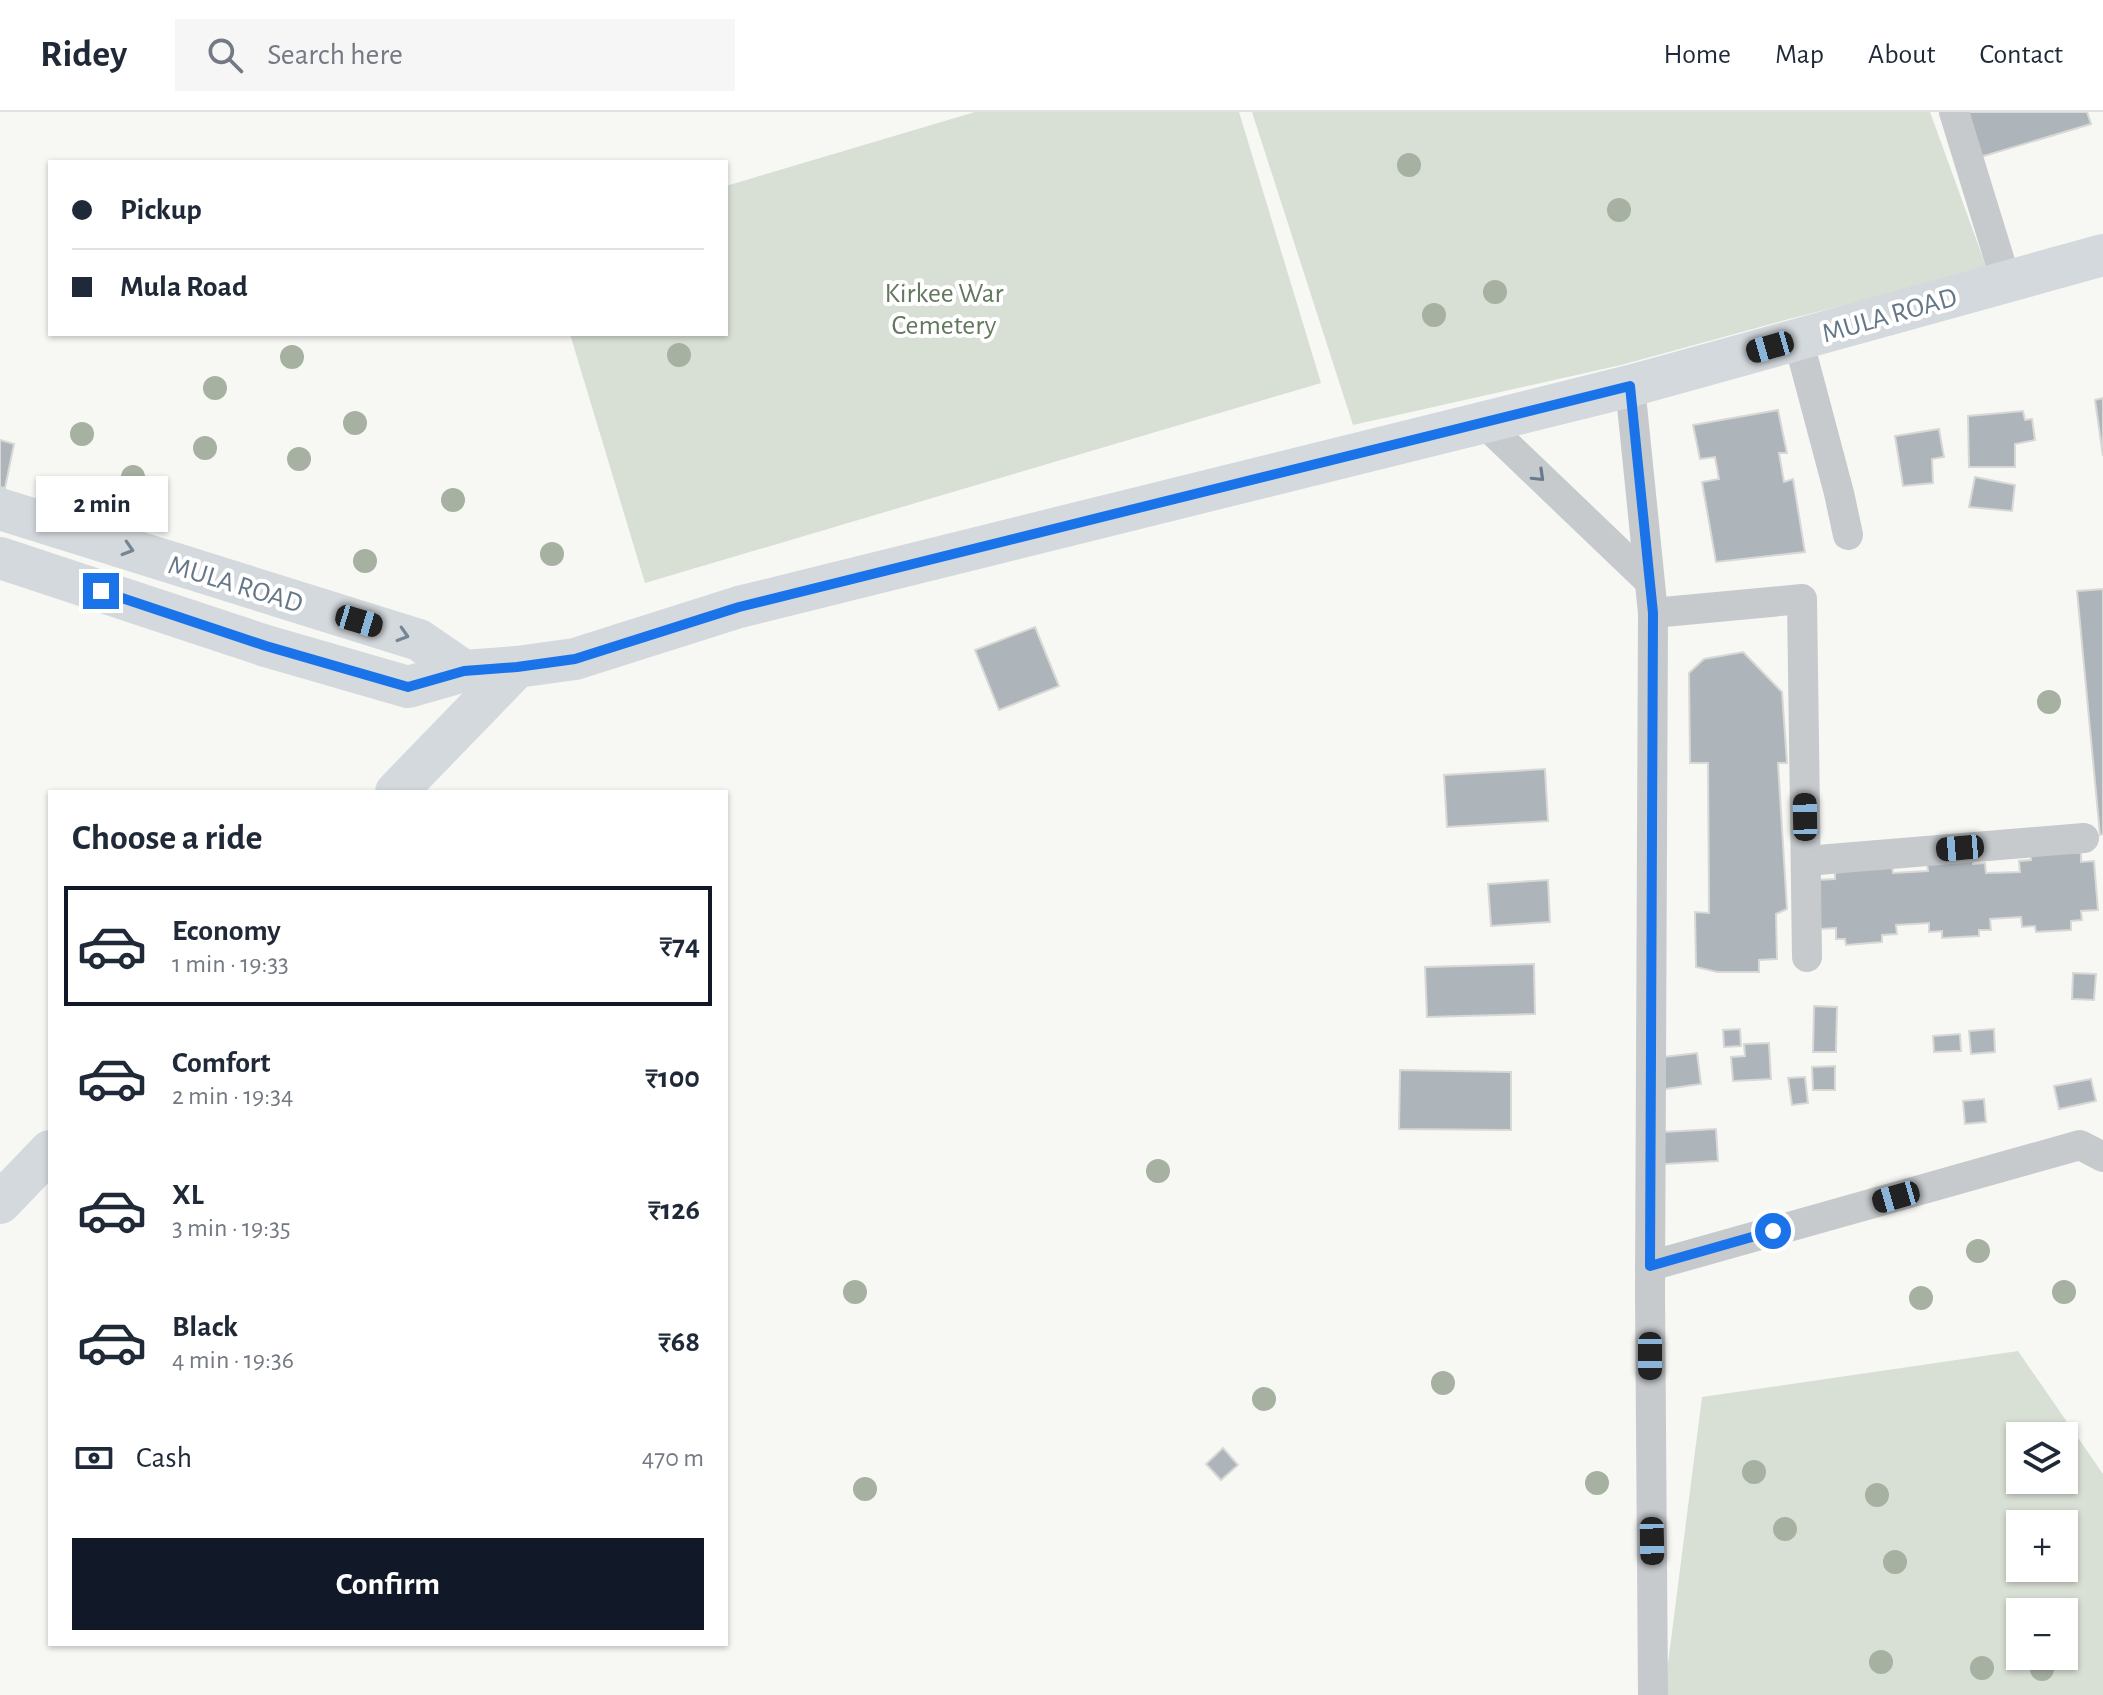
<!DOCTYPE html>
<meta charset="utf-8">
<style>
body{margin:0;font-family:"Alegreya Sans",sans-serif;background:#f6f6f7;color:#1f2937;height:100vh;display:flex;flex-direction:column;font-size:30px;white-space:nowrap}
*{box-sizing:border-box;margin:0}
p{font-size:26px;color:#747a83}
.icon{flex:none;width:44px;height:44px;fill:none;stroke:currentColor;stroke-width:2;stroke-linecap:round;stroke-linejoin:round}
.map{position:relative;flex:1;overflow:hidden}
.details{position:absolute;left:48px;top:678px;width:680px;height:856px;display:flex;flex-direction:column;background:#fff;border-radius:0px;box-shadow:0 2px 6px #0004}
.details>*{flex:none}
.guide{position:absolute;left:48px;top:48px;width:680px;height:176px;border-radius:0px;box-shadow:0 2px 6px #0004;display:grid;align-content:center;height:176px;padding:0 24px;background:#fff}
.tools{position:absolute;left:2006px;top:1310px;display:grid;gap:16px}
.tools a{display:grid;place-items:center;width:72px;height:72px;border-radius:0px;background:#fff;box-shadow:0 2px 6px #0004;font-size:40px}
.end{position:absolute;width:36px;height:36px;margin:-18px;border:10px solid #1a73e8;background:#fff;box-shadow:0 0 0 4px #fff}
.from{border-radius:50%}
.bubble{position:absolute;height:56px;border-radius:0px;background:#fff;box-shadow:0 2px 6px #0004;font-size:26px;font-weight:700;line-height:56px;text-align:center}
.car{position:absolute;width:24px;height:48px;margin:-24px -12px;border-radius:10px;box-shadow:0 0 6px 2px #0007;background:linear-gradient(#222 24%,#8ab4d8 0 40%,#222 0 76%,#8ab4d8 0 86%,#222 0)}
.guide b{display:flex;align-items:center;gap:28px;height:76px;font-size:30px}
.guide b+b{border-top:2px solid #e0e1e3}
.guide i{width:20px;height:20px;background:#1f2937}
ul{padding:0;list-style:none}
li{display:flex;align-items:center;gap:24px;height:120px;margin:0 16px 12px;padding:0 8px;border:4px solid transparent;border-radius:0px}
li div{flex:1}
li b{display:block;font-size:30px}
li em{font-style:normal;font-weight:700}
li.current{border-color:#111827}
li>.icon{width:72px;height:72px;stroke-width:1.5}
h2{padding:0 24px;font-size:36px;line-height:96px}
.pay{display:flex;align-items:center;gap:20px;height:88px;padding:0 24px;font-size:30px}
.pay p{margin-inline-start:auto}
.primary-button{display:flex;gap:16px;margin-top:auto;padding:16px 24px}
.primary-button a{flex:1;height:92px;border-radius:0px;background:#111827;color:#fff;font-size:32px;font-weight:700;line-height:92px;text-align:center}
header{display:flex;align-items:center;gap:48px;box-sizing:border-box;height:112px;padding:0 40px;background:#fff;border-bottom:2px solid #e0e1e3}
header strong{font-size:38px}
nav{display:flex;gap:44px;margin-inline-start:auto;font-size:28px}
.search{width:560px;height:72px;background:#f6f6f7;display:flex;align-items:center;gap:20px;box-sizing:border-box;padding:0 28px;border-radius:0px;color:#747a83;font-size:30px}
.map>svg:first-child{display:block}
</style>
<header>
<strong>Ridey</strong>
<div class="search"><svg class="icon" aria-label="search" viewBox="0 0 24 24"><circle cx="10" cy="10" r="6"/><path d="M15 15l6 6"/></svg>Search here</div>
<nav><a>Home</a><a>Map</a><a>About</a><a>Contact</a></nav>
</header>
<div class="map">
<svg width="2103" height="1583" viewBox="0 0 2103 1583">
<rect width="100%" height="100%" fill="#f7f7f4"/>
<g fill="#d8dfd4" fill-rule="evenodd">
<path d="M975,0h264l82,271 -676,200 -75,-249h156v-148z"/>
<path d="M1252,0h678l57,157 -198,50 -168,46 -268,60z"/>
<path d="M2018,1239l85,123v221h-439l38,-298zM2020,1324h44v44h-44zM2020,1412h44v44h-44zM2020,1500h44v44h-44z"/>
</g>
<g fill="#adb5bb" stroke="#d8d9d6" stroke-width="2">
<path d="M1962,0h125l4,12 -114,34z"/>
<path d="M2103,286v58l-8,-56z"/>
<path d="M1778,298l9,43h-8l5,29 9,-3 12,73 -89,10 -14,-80 17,-3 -4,-22 -15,2 -7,-34z"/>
<path d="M2023,299l2,9 7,-1 3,21 -20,4v23h-46l-1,-51z"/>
<path d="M1939,317l5,28 -12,2 1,24 -30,3 -8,-50z"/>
<path d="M0,328l14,4 -9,44 -5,-1z"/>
<path d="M1975,365l40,8 -3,26 -43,-4z"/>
<path d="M2103,477v245l-3,1 -23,-244z"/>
<path d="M1035,515l24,59 -60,24 -24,-60z"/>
<path d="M1743,540l39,40 5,71h-9l9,146 -11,5 1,45 -18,1v12h-42l-21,-5 -1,-55 14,1 -1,-150h-18l-1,-90 15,-14z"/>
<path d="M1545,657l3,52 -101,6 -3,-52z"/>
<path d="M2030,736l51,5v9l13,-1 4,49 -17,1 1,9 -11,1v9l-35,2 -1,-6 -13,1 -1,-10 -31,2 1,11h-12v6l-37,2v-7l-13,1v-9l-33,2 1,9 -15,1v7l-36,3 -1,-6h-9v-11l-16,1 -4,-49 19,-1v-9l57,-5 1,8 35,-2 -1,-8 45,-13 1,14 12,-1 1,10 34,-1 -1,-11 12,-1z"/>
<path d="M1548,768l2,42 -59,4 -3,-42z"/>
<path d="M1534,852l1,50 -108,3 -2,-50z"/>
<path d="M2073,861l23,1 -2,26 -22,-1z"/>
<path d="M1814,894l23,1 -1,45h-23z"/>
<path d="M1740,917l1,17 -17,1 -1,-17z"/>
<path d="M1994,917l1,23 -24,2 -2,-23z"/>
<path d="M1960,922l1,17 -27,1 -1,-16z"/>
<path d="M1769,931l2,36 -38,2 -2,-24 14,-1 -1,-12z"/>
<path d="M1697,941l4,31 -43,6 -3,-32z"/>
<path d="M1835,954v24h-22l-1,-23z"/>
<path d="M1400,958l111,2v58l-112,-1z"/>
<path d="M1805,965l3,26 -16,2 -4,-27z"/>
<path d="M2091,967l5,22 -37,8 -5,-23z"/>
<path d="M1984,987l2,23 -21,2 -2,-23z"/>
<path d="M1716,1017l2,32 -54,3 -1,-32z"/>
<path d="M1223,1336l15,17 -17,15 -15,-16z"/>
</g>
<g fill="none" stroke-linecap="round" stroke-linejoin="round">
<g stroke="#c6cacd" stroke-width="30">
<path d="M1954,0l52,169"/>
<path d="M1798,227l41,154 9,42"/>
<path d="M1630,274l23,227 -3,681 3,401"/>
<path d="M1483,310l166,159"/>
<path d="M1653,501l149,-14 5,358"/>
<path d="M1806,749l278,-23"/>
<path d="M1650,1154l430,-121 23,12"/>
</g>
<g stroke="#d4d9dd" stroke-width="42">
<path d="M0,397l419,131 45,31"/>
<path d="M0,446l266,88 142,41 56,-16 53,-4 58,-8 164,-52 891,-221 473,-131"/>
<path d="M396,680l121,-125"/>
<path d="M0,1091l50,-52"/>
</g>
</g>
<g fill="#a6b1a2">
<circle cx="1409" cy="53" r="12"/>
<circle cx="1619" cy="98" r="12"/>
<circle cx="1495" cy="180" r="12"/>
<circle cx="1434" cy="203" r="12"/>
<circle cx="679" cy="243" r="12"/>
<circle cx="292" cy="245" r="12"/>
<circle cx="215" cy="276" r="12"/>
<circle cx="355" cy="311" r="12"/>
<circle cx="82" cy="322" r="12"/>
<circle cx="205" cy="336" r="12"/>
<circle cx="299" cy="347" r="12"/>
<circle cx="133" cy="365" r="12"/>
<circle cx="453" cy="388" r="12"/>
<circle cx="552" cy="442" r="12"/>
<circle cx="365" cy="449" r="12"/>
<circle cx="2049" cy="590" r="12"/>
<circle cx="1158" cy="1059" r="12"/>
<circle cx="1978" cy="1139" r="12"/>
<circle cx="855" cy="1180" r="12"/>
<circle cx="2064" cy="1180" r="12"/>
<circle cx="1921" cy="1186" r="12"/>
<circle cx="1443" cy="1271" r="12"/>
<circle cx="1264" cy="1287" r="12"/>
<circle cx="1754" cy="1360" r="12"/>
<circle cx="1597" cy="1371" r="12"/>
<circle cx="865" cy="1377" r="12"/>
<circle cx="1877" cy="1383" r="12"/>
<circle cx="1785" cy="1417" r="12"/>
<circle cx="1895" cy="1450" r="12"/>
<circle cx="1881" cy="1550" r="12"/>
<circle cx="1982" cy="1556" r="12"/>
<circle cx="2042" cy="1557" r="12"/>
</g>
<defs><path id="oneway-chevron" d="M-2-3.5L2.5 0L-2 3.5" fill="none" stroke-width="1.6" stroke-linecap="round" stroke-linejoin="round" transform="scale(2)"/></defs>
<use stroke="#697a8a" href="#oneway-chevron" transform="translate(1539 364) rotate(44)"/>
<g stroke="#758594">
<use href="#oneway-chevron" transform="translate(128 437) rotate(17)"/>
<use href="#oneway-chevron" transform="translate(403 523) rotate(17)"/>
</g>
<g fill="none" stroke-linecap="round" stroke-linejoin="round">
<path stroke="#1a73e8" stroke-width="10" d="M101,479l165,55 142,41 56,-16 53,-4 58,-8 164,-52 891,-221 23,227 -3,653 123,-35"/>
</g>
<g text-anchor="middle" stroke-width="8" stroke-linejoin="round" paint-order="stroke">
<g font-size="28" fill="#63785f" stroke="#fff">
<text x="944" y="190">Kirkee War<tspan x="944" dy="32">Cemetery</tspan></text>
</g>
<g font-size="28" fill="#647687" stroke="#fff">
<text transform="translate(1889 202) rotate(-16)" y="10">MULA ROAD</text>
<text transform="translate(236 471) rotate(17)" y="10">MULA ROAD</text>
</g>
</g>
</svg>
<div class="tools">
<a><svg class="icon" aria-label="layers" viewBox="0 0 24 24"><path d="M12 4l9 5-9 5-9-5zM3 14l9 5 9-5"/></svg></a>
<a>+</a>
<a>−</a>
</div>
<i class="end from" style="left:1773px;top:1119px"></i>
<i class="end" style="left:101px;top:479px"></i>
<div class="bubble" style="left:36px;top:364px;width:132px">2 min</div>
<i class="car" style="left:1770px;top:235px;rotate:254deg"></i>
<i class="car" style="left:359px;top:509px;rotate:107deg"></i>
<i class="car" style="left:1805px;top:705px;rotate:359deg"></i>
<i class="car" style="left:1960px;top:736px;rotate:265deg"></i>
<i class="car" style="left:1896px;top:1085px;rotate:254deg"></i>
<i class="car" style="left:1650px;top:1244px;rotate:180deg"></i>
<i class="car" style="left:1652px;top:1429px;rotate:179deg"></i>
<div class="guide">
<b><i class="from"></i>Pickup</b>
<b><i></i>Mula Road</b>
</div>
<section class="details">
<h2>Choose a ride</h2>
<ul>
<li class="current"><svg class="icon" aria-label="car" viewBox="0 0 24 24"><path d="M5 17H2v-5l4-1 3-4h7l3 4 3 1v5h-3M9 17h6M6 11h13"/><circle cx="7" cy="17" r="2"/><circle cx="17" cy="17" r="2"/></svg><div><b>Economy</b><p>1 min · 19:33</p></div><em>₹74</em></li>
<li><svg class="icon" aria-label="car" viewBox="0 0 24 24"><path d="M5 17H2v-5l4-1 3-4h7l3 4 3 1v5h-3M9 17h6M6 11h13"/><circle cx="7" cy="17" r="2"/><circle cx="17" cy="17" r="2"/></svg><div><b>Comfort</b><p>2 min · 19:34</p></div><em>₹100</em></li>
<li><svg class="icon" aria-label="car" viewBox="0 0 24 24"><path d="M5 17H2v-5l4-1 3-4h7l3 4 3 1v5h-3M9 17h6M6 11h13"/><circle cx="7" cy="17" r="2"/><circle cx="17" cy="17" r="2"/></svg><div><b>XL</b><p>3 min · 19:35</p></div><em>₹126</em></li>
<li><svg class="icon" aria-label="car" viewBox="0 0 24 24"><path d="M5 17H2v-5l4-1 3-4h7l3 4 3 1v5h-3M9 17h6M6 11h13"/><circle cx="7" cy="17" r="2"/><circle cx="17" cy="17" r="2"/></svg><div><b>Black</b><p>4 min · 19:36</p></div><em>₹68</em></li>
</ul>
<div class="pay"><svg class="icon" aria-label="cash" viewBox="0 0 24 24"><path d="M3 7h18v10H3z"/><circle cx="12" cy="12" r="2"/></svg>Cash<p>470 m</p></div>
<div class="primary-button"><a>Confirm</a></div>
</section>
</div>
